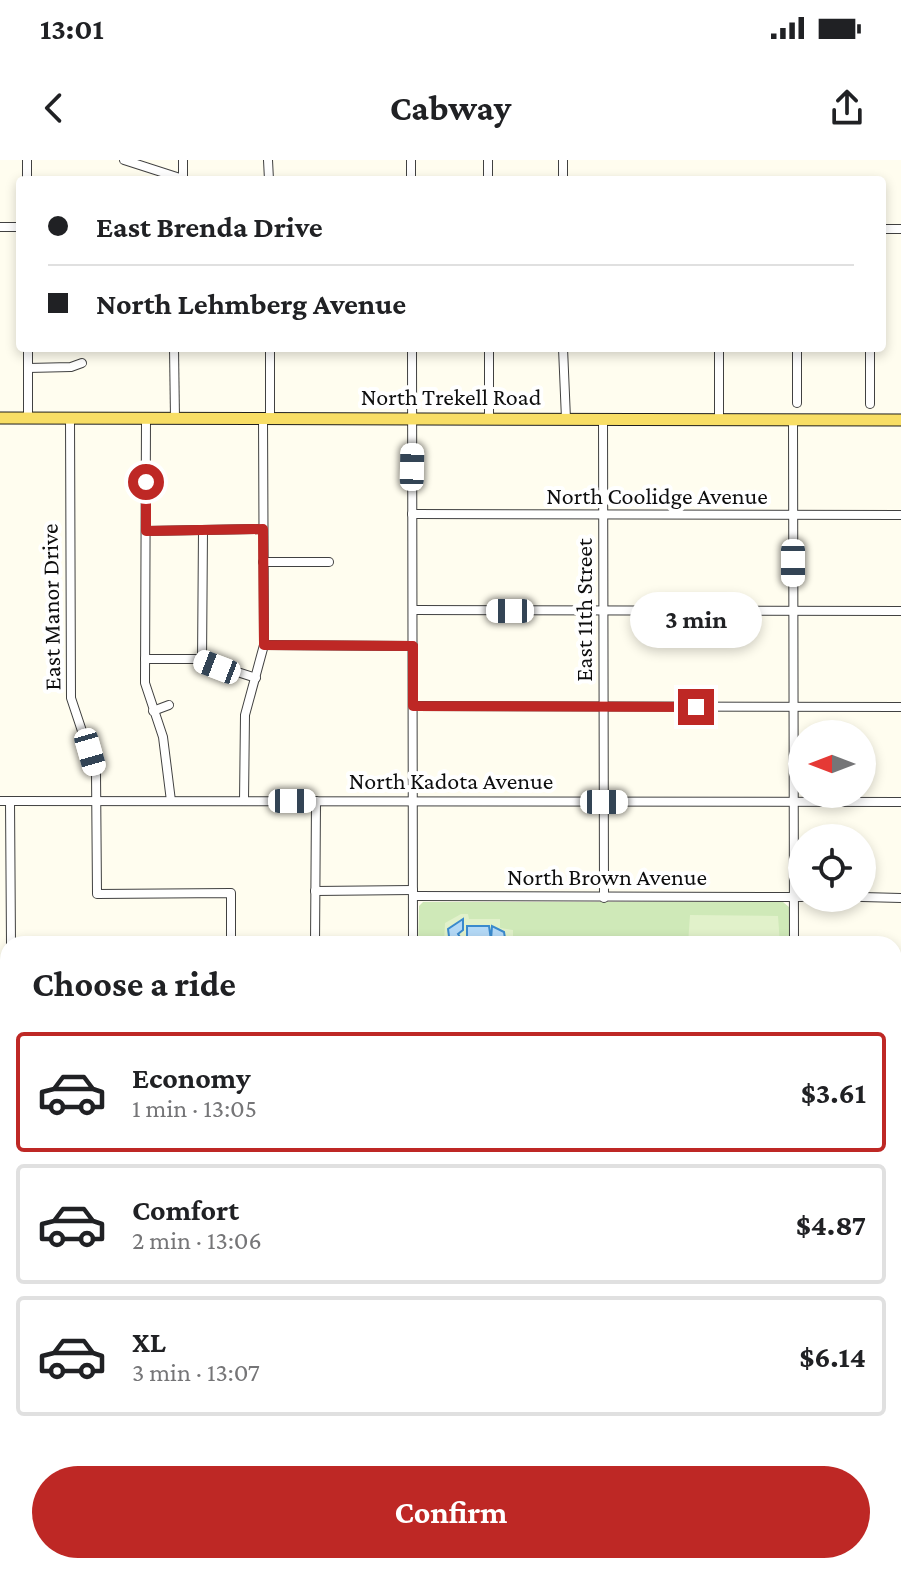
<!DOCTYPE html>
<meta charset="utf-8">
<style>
body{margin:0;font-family:"Crimson Pro",serif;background:#f2f2f2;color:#202124;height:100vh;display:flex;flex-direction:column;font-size:30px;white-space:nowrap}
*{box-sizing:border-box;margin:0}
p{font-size:26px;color:#757577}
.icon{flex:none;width:44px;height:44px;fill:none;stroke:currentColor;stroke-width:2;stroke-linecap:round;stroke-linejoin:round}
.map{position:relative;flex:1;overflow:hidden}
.sheet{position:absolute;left:0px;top:776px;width:902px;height:638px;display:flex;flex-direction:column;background:#fff;border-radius:24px 24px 0 0;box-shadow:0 4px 12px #0003}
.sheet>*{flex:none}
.banner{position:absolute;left:16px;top:16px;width:870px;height:176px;border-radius:8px;box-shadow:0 4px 12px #0003;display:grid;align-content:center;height:176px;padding:0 32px;background:#fff}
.needle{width:52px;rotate:270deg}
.tools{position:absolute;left:788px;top:560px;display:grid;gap:16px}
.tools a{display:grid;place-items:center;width:88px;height:88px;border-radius:50%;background:#fff;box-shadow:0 4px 12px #0003;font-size:40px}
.end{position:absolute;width:36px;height:36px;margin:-18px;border:10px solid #be2825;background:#fff;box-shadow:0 0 0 4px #fff}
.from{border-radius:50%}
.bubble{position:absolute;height:56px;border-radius:28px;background:#fff;box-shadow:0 4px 12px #0003;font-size:26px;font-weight:700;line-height:56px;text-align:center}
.car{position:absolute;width:24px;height:48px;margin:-24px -12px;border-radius:10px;box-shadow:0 0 6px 2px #0007;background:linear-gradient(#fff 24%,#345 0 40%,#fff 0 76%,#345 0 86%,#fff 0)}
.banner b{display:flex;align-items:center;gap:28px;height:76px;font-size:30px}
.banner b+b{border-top:2px solid #e0e0e0}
.banner i{width:20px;height:20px;background:#202124}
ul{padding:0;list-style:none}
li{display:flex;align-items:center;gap:24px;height:120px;margin:0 16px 12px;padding:0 16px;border:4px solid #e0e0e0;border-radius:8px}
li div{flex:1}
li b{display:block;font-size:30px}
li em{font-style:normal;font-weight:700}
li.selected{border-color:#be2825}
li>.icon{width:72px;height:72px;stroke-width:1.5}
h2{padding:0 32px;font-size:36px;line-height:96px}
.button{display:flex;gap:16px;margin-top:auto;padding:16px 32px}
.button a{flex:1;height:92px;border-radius:48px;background:#be2825;color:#fff;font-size:32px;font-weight:700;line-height:92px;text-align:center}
.status{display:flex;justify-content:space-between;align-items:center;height:56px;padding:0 40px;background:#fff;direction:ltr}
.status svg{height:22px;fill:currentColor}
header{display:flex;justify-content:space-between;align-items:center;height:104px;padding:0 32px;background:#fff;font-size:36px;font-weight:700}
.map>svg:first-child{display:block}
</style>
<div class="status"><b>13:01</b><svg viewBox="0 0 49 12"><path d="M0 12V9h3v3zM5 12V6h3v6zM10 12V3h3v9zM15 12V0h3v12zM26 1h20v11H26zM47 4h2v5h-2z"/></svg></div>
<header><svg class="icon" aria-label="back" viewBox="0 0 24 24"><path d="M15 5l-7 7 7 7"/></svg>Cabway<svg class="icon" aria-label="share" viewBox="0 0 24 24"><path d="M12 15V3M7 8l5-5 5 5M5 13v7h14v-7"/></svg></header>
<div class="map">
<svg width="901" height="1413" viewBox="0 0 901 1413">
<rect width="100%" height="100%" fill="#fffdef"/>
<path fill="#cfe9b8" d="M423,742h360l6,5v37h-371l1,-38z"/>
<g fill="#e1f1ca">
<path d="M461,754h7l1,5h31v9l13,2v14h-69l1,-21z"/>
<path d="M690,755l88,1 2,28h-92z"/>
</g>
<path fill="#b4d9f6" stroke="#3a8acd" stroke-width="2" d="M463,759v11l-5,4 4,6 5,-1v-13h22l2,14 1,-14 12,6 2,12h-56l-2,-15z"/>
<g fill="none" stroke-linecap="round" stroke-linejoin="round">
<defs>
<g id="minor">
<path d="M27,0v20"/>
<path d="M124,0l59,19"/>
<path d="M268,0l1,20"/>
<path d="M488,0v20"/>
<path d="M563,0v20"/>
<path d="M183,20v-20"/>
<path d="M411,20v-20"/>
<path d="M0,67h20"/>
<path d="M882,69h19"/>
<path d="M174,188l1,71"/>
<path d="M270,188v71"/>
<path d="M412,188l1,596"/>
<path d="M489,188v71"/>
<path d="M563,188l3,71"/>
<path d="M719,188v71"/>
<path d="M797,188v55"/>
<path d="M870,188v56"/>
<path d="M28,208l43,-1 11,-4"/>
<path d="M28,258v-70"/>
<path d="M70,258l1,280 25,75 1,121 134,-1v51"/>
<path d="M146,259l-1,264 18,54 8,64"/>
<path d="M603,259l1,479"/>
<path d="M793,259l1,525"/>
<path d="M412,354l489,1"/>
<path d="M146,371l117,-2"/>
<path d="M263,402h66"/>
<path d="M413,450l488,1"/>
<path d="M264,485l149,1"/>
<path d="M145,499h52l59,19"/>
<path d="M202,502l1,-132"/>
<path d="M413,546l488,1"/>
<path d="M153,551l16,-6"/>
<path d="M0,641l901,1"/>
<path d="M10,641l1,143"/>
<path d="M244,641l1,-86 19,-70 -1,-226"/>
<path d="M315,731l98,-1"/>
<path d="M413,736l389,1"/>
<path d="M862,737l39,1"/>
<path d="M315,784l1,-143"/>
<path d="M0,831h8"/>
<path d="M894,833h7"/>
<path d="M894,929h7"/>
<path d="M894,1021l7,1"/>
<path d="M0,1022h8"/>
<path d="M894,1088h7"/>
<path d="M894,1224h7"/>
<path d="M894,1335h7"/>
<path d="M0,1404h8"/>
<path d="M739,1406v7"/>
<path d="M846,1406v7"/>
<path d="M413,1413v-7"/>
<path d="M598,1413v-7"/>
</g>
<path id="major" d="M0,258l901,2"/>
</defs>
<use href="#minor" stroke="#414141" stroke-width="10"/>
<use href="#major" stroke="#1f1f1f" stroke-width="13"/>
<use href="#minor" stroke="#fff" stroke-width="8"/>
<use href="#major" stroke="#f8de65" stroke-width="11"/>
</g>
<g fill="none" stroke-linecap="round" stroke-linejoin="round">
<path stroke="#be2825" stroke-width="10" d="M146,322v49l117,-2 1,116 149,1v60l283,1"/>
</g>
<g text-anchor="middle" stroke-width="8" stroke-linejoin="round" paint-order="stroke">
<g font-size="24" fill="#0e0e0e" stroke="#fff">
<text x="451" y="245">North Trekell Road</text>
<text x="657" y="344">North Coolidge Avenue</text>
<text transform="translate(51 447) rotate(-91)" y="8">East Manor Drive</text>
<text transform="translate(584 450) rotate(-90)" y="8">East 11th Street</text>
<text x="451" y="629">North Kadota Avenue</text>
<text x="607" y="725">North Brown Avenue</text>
</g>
</g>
</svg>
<div class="tools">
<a><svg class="needle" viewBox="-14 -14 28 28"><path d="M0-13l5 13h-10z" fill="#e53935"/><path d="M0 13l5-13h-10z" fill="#757577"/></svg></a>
<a><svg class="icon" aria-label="locate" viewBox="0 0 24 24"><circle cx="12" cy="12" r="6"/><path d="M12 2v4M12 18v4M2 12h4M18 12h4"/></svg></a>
</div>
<i class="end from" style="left:146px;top:322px"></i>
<i class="end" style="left:696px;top:547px"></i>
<div class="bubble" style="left:630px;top:432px;width:132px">3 min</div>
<i class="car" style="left:412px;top:307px;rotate:1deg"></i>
<i class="car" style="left:793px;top:403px;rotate:180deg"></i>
<i class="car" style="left:510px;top:451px;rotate:270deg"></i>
<i class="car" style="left:217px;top:507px;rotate:291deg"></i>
<i class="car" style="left:90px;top:592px;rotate:164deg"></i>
<i class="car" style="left:292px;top:641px;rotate:90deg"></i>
<i class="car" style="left:604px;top:642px;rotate:90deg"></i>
<div class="banner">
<b><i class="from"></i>East Brenda Drive</b>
<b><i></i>North Lehmberg Avenue</b>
</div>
<section class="sheet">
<h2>Choose a ride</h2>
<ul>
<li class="selected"><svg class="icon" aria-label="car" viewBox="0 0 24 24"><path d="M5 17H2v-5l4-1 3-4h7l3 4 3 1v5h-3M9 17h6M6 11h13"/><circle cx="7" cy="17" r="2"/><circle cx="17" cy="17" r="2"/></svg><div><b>Economy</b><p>1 min · 13:05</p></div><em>$3.61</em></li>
<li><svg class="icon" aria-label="car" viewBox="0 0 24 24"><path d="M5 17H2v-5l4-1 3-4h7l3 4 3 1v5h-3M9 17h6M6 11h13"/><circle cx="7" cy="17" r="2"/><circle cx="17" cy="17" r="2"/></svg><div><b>Comfort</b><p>2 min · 13:06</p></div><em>$4.87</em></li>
<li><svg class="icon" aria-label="car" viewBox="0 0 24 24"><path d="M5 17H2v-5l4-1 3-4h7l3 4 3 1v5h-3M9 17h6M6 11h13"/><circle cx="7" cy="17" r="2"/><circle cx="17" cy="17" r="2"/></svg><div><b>XL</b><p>3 min · 13:07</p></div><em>$6.14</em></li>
</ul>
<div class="button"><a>Confirm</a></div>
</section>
</div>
